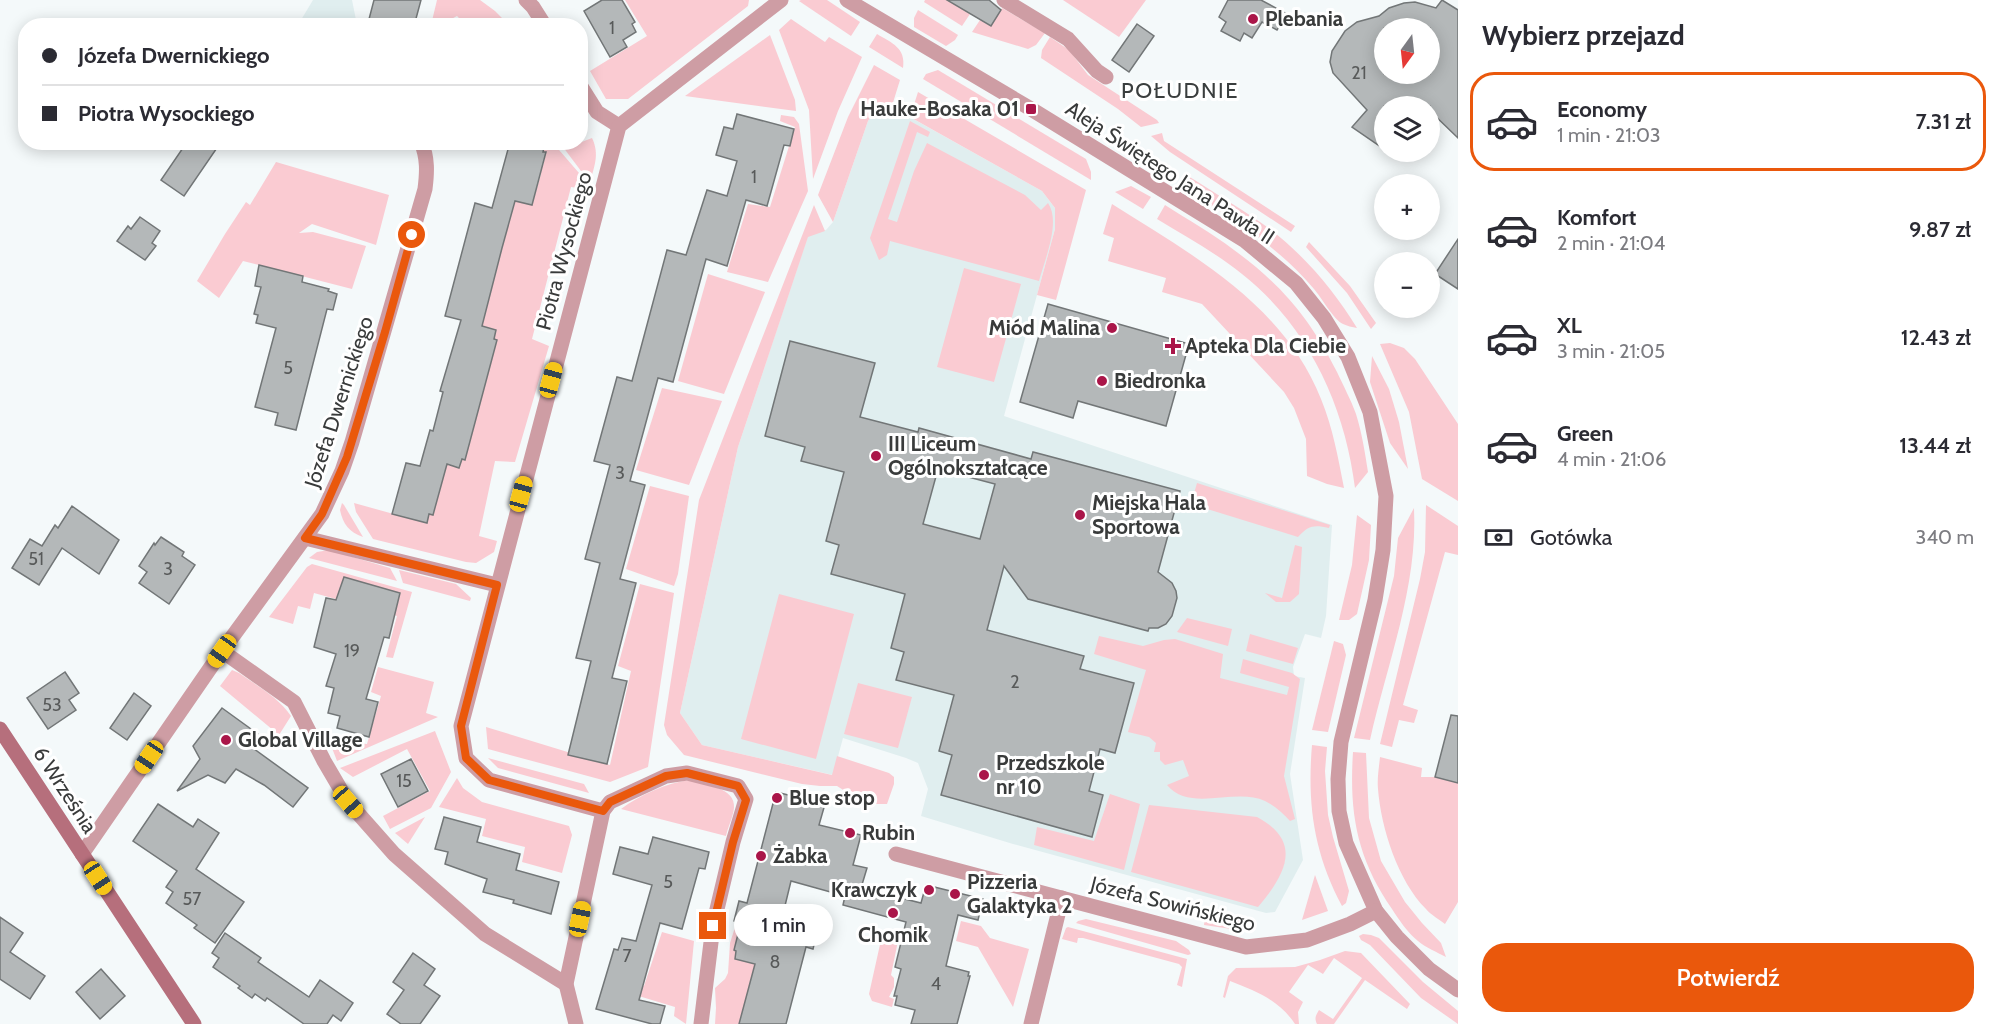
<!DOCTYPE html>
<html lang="pl">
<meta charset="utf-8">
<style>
body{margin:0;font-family:Cabin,sans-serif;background:#f7f7f7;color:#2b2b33;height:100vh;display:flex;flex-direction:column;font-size:22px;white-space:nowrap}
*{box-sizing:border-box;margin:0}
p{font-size:20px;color:#7c7c81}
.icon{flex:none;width:33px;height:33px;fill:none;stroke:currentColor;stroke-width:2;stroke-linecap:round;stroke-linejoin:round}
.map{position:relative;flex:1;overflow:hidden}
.side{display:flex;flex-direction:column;background:#fff;width:540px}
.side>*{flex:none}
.guide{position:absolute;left:18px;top:18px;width:570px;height:132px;border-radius:24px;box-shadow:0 3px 15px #0003;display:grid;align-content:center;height:132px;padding:0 24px;background:#fff}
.needle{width:39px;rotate:195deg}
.fabs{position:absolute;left:1374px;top:18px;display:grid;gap:12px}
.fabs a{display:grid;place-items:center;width:66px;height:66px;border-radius:50%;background:#fff;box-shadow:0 3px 15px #0003;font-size:30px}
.end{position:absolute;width:27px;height:27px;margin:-14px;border:8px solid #ea580c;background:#fff;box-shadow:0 0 0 3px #fff}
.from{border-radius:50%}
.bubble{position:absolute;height:42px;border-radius:21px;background:#fff;box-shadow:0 3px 15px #0003;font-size:20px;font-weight:600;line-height:42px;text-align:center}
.car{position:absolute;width:18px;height:36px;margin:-18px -9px;border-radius:8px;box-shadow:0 0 4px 2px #0007;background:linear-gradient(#f5c518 24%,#345 0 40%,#f5c518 0 76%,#345 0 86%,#f5c518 0)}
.guide b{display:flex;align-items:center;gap:21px;height:57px;font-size:22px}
.guide b+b{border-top:2px solid #e1e1e2}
.guide i{width:15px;height:15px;background:#2b2b33}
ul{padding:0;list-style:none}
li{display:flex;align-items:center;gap:18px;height:99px;margin:0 12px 9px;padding:0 12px;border:3px solid transparent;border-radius:24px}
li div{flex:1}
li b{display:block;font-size:22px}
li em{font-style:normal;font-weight:600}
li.current{border-color:#ea580c}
li>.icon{width:54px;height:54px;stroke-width:1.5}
h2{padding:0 24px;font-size:27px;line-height:72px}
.pay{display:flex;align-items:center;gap:15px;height:66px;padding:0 24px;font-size:22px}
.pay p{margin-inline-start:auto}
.action{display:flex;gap:12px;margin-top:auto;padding:12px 24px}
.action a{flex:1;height:69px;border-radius:24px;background:#ea580c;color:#fff;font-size:24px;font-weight:600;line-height:69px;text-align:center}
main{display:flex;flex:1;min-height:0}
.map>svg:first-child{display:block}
</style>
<main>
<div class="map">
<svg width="1458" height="1024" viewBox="0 0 1458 1024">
<rect width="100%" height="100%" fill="#f4f9fa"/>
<g fill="#e0eeef">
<path d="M313,0h39l5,25h-59z"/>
<path d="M878,104l21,7 143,80 13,17v21l-51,187 328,109 -6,91 -5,22 -16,-4 -12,33 1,9 11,2 -15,96 13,86 -28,52 -9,1 -253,-69 -92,-28 7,-27 -10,-26 -12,-5 -63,-20 -10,37 -131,-30 -22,-32 58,-266 70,-211 18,-6 7,-8 35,-101z"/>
</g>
<g fill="#facbd2">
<path d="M437,0h43l15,11 14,14h-43l-9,-9 -17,9h-9z"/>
<path d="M625,0h124l-1,6 -120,93h-22l-16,-28 57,-35z"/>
<path d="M801,0h26l33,22 -9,14 -52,-35z"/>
<path d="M925,0h22l23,14 -8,12 -38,-24z"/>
<path d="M1063,0h83l-27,37z"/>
<path d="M1002,8l43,25 -9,12 -8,4 -56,-17 8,-12 11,6z"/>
<path d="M918,10l40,25 -3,5 -9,6 -32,-19v-9z"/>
<path d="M791,19l34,23 4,-5 33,20 -24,54 -25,68 -4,-69 -30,-80z"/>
<path d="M877,34c15,9 29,14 26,34l-34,-21z"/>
<path d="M770,35l25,65 1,11 -111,-15z"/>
<path d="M1050,37l19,13 19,25 69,45 2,3 -18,4 -23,-18 -77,-51 1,-8z"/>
<path d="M874,65l26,15 -9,29 -13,-4 -10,16 -35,101 -15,-27 30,-78z"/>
<path d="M938,70l148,89 5,13v8l-168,-101 3,-5z"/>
<path d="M918,92l168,98 -30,110 -19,-5 18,-66v-21l-13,-17 -132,-74z"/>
<path d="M781,115l13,2 5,7 9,67 -40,91 -41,-10 21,-68 22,3 25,-80 -15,-6z"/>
<path d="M910,121l20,11 -2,5 -11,-5 -29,87 9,3 17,-51 13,-28 98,52 16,15 7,-7c13,19 -3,56 -9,78l-149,-40 -3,14 -8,5 -9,-22z"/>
<path d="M1162,133l2,8 131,85 -4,6 -121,-80 -19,-16z"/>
<path d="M592,138c8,17 2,28 -2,45l-30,-40h19z"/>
<path d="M545,143h8l26,30 6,16 -14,-2 -39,152 17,7 -34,116 -20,-1 -16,75 18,5 -3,11 -18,11 -10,-1 -93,-23 -17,-27 -2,-9 72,20 3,-9 4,1 12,-51 14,4 37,-138 -14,-4 17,-78h3l13,-47 17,4 9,-31 -4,-1 3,-8 3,1 3,-13 -3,-1z"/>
<path d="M276,162l113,33 -13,50 -64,-21 -13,9 14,-1 53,14 -14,43 -109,-28 -24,37 -22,-17 28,-47 21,-32 4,3z"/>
<path d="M1185,174c25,16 50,31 75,48 39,27 72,65 97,106 -5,-1 -10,-2 -14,-4 -9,-4 -22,-27 -29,-35 -39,-46 -86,-73 -137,-104z"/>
<path d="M1131,186l20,11 -8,12 -28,-17z"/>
<path d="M1112,204c81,51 172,101 209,195 12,29 17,59 23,89l-17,-4 -20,-8 -1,-37 -12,-31 -10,-16 -82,-88 -40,-12 4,-14 -58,-17 6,-23 -11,-4z"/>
<path d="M814,205l11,26 -17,6 -70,210 -58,266 22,32 130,30 5,-19 52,17 5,4v7l-7,20h-22l-28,-18h-17l-18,-2 -118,-29 -17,-20 -3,-10 35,-225z"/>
<path d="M1165,205c23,15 47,28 69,45 48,35 76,69 103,122 6,13 14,28 19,42 6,19 9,39 12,58l-13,16c-10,-82 -47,-162 -113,-214 -26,-21 -57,-38 -85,-55z"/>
<path d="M1309,242l41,44 26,37 -5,6 -24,-36 -41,-46z"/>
<path d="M964,268l57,16 -27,98 -57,-15z"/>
<path d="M708,274l57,18 -41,102 -46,-13z"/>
<path d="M1390,343l14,5 11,11 43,65v77l-36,-22 -13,-67 -29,-68z"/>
<path d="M1372,356l17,33 10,33 9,47 -18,-26 -20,-61z"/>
<path d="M662,388l60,13 -33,84 -53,-15z"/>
<path d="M1197,483l133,42 -1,3c-15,-3 -20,-3 -31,9l-107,-33z"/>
<path d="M650,486l39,10 -11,78 -4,12 -48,-17z"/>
<path d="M342,503l2,2 19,32c-14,-5 -20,-13 -23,-27z"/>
<path d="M1426,505l32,21v29l-13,-3 -42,153 15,5 -4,13 -15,-3 -7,27 -12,-3 40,-165 5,-27z"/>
<path d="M1414,508c4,79 -27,156 -44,232l-16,-2 40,-162 4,-38z"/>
<path d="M1357,515l14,10 -2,35 -12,54 -8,6h-10l13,-55z"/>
<path d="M1295,545l7,2 -3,47 -9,8h-14l-11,-9 17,5z"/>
<path d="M329,550l61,18 7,13 -88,-23 8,-6z"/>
<path d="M312,564l100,28 -19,66 -7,-1 11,-41 -83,-23 -4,16 -12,-3 -5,18 -24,-7 38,-50z"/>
<path d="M399,570l57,14 15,14 -1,3 -67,-18z"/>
<path d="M640,584l34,9 -26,174 -38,15 -122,-33 -2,-22 124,38 21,-94 -13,-5z"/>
<path d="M779,594l75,20 -38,145 -75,-20z"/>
<path d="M1187,618l45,11 -4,17 -51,-14z"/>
<path d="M1250,634l48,14 -5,16 -47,-13z"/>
<path d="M1099,636l44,10 21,-6 11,-1 48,15 -3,24 67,17 2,-8 -49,-14 3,-14 49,14 8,6 -16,97 11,43 -5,2c-7,-8 -15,-15 -25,-20 -30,-14 -75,12 -98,-16l22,-9 -6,-16 -18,5 -5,-5v-8h-6l2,-9 -7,-6 -21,-5 18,-62 -52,-16z"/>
<path d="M1334,641l9,3 3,11 -18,77 -16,-2z"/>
<path d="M378,667l56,15 -8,31 12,4 -101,44 -5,-13 12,-6 23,2 14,-48 -10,-4z"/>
<path d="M232,670l7,3c18,13 39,24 52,43l-12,19 -59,-49z"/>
<path d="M858,683l54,14 -14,51 -54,-14z"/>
<path d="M435,731l16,41 -20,36 -41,21 -7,-13 47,-25 -23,-42 -54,28 -13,-9z"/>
<path d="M1312,745l15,2 -2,24 3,44 5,22 16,54 -3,12 -4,3c-28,-53 -35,-101 -30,-161z"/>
<path d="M1353,752l13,1 3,65 12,43 24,41 17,21 19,20 5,14c-9,-5 -20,-9 -28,-16 -10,-8 -19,-21 -26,-32 -35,-51 -43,-95 -39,-157z"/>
<path d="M1380,757l42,11 -1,9h14l23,6v119l-13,22c-6,-5 -14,-9 -19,-15 -28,-28 -45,-81 -48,-120 -1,-10 1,-22 2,-32z"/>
<path d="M488,758l96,26 5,9 -91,-25z"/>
<path d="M457,778l6,10 19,14 87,24 3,9 -10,38 -40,-11 3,-15 -43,-11 4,-17 -47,-12z"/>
<path d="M690,780c14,5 46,7 44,28 -1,9 -6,19 -8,28l-105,-27c19,-14 45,-26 69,-29z"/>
<path d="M1110,794l30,10 -16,66 -90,-25 3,-18 57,14z"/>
<path d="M1149,805l108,12c47,25 28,58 1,90l-127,-35z"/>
<path d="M425,817l-17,27 -13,-11z"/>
<path d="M1315,875l13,36 -26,9z"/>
<path d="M1206,907l44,13 -12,10 -34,-5z"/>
<path d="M1086,919l90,22 13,9 2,4 -3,1 -112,-32 2,-2z"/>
<path d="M737,921l4,1 -7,28 2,1 -1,8 23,6 -19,59h-24l1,-16 -1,-20 10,-9 3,-6 2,-30z"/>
<path d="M961,921l20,5 9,12 39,11 -16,58 -35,-60 -22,-6z"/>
<path d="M1068,927l119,32 -5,28 -5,-2 5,-18 -3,-3 -96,-26h-5l-1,5 -15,-4 4,-11z"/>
<path d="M662,932l32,9 -8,83 -12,-8 1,-9 -43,-13 5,-7 7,-1z"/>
<path d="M887,934l12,2 -8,39 3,3v9l-5,10 5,2 -2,8 -20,-6 -3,-7 12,-54z"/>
<path d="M1363,934l8,1 8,3 44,44 35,29v13l-37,-26 -51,-53 -9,-5 -2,-4z"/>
<path d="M1345,951l16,2 49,51 -3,5 -42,-29 -31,44h-17c-3,-6 -1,-9 2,-14l14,9 29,-41 -28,-20 -11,16 -15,-9 -19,27 14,10 -5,10 1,12h-4c-16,-24 -39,-33 -65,-43l-5,17 -2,-1 5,-21 8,-8 59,-1 25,-7z"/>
</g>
<g fill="#b4b8b9" stroke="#727677" stroke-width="1.5" fill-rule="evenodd">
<path d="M374,0h47l-7,26h-36l-10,-3z"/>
<path d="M602,0h20l13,22 -3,2 4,8 -13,8 4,7 -17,10 -26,-46z"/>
<path d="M947,0h42l12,10 -10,16z"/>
<path d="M1228,0h33l26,14 -10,16 -15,-8 -10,16 -8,-5 -4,8 -19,-10 5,-9 -7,-5z"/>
<path d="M1442,0l16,10v128l-28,-27v-5h-46v43l-32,-22 15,-17 -34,-37 -3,-11 2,-11 13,-20 12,-9 22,-6 10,-8 15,-5 11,-1 21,6zM1384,28h46v46h-46z"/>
<path d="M1137,24l17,12 -25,36 -17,-12z"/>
<path d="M737,114l57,15 -4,17 -6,-1 -17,61 -21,-6 -19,66 -21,-7 -33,123 -15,-4 -28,103 15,4 -25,94 16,4 -24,95 15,3 -20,83 -39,-9 23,-94 -15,-3 24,-95 -15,-4 25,-94 -16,-4 23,-84 15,4 35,-131 19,5 21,-65 20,6 10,-35 -21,-6 8,-28 9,2z"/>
<path d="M187,142h34l-37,54 -23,-16z"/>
<path d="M510,142h35l-2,10h3l-14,53 -17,-4 -13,47 -20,78 14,4 -2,9 3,1 -32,120 -3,-1 -3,9 -12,-4 -14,51 -4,-1 -2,9 -35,-9 14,-51 14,3 10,-36 3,1 10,-39 -3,-1 21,-71 -16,-4 30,-113 17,5z"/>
<path d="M140,217l20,14 -8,12 4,3 -11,14 -28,-19 11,-15 3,3z"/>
<path d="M1458,239v50l-23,-15z"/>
<path d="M259,265l44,11 -1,6 27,7 -1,2 9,3 -4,16 -6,-1 -31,121 -21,-5 3,-12 -23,-6 21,-79 -20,-5 2,-8 -4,-1 7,-27 -6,-1z"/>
<path d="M1048,304l141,40 -23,82 -88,-25 -5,17 -53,-16z"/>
<path d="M790,341l85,22 -15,54 58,15 1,-4 112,31 2,-7 147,39 -22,81 14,11 4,8 1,7 -5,18 -6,8 -8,4h-9l-1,3 -120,-32 -24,-33 -17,64 97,26 -4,13 54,14 -19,70 -15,-4 -11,42 14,4 -11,42 -151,-42 11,-40 -13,-4 15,-56 -58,-15 8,-28 -13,-4 14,-54 -74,-20 8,-29 -13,-4 18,-69 -43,-11 4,-14 -40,-11zM938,469l57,15 -15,55 -57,-15z"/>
<path d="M72,506l47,34 -20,34 -37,-26 -23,37 -27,-17 18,-29 12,7 13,-21 3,3z"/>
<path d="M161,537l23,15 -2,4 13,9 -26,39 -30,-21 8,-11 -8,-6 15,-23 1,2z"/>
<path d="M344,577l56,16 -11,45 -5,-1 -18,62 12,3 -9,35 -32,-9 3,-12 -12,-3 6,-25 -8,-2 10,-32 -22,-7 12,-49 10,2z"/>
<path d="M65,672l14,21 -10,7 7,10 -28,19 -21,-31z"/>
<path d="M134,693l17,13 -24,34 -17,-12z"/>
<path d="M222,708l36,26 -8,12 58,42 -15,19 -29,-22 -28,-16 -11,14 -17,-8 -31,16 23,-32 -7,-13z"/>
<path d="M1451,715l7,1v67l-23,-6z"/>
<path d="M411,759l17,32 -30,16 -17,-33z"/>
<path d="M776,792l49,12 -6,21 42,10 -8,30 14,3 -6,20 60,15 5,-18 57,14 -5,21 -20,-5 -12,51 23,6 -1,4h2l-13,48h-46l4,-14 -20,-5 2,-9h-3l7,-27 -6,-2 11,-45 -63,-17 2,-9 -54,-15 -9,37 36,10 -5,21 -7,-2 -20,77h-47l16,-60 -20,-5 1,-8 -2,-1 7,-28 -7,-1 5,-20 8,2z"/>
<path d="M158,804l35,23 5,-8 21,14 -23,36 48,33 -29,41 -21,-15 3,-3 -31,-22 7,-11 -7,-5 11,-16 -44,-30z"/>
<path d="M444,817l37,10 -4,15 43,12 -4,16 43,12 -8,32 -38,-11 1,-3 -31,-8 4,-13 -42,-15 3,-12 -13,-3z"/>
<path d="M653,837l56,15 -4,17 -6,-1 -17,61 -22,-6 -21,77 26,6 -5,18h-8l-56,-15 18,-60 4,1 4,-12 14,3 16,-56 -39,-11 7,-27 28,7z"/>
<path d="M0,917l23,16 -13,19 35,24 -15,23 -30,-20z"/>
<path d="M225,933l36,25 -3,4 51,35 11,-17 33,23 -12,18 -8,-6 -6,9h-23l-37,-26 -2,3 -10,-7 -3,4 -14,-10 2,-2 -27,-19 6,-9 -7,-5z"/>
<path d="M413,953l22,16 -11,16 16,11 -20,28h-19l-14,-10 17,-24 -11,-8z"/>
<path d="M101,969l24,27 -25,23 -24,-27z"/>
</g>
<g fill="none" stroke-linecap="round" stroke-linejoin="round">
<g stroke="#ce9da4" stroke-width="15">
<path d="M526,0l7,7 12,19"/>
<path d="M847,0l184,109 213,131 52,43 28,35 24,39 22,55 16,84 -3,54 -8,50 -34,142 -3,37 1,32 7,32 30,68 21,26 32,32 29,21"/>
<path d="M1004,0l64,39 29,32 9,6"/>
<path d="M580,85l17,27 22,14"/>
<path d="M305,538l192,47"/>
<path d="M222,651l72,51 30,59 24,41 46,52 91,80 81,50"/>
<path d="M603,811l-114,-31 -23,-22 -5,-32 158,-600 162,-126"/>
<path d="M82,854l140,-203 100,-137 20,-43 10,-29 73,-253c2,-16 3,-31 -4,-47"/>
<path d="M896,854l350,93 61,-7 43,-16 26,-13"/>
<path d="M576,1024l-10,-40 37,-173 7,-9 56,-26 21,-3 51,13 8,13 -13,43 -20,84 -12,98"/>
<path d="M1031,1024l31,-126"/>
</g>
<path stroke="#b66f7c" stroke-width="15" d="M0,729l194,295"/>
</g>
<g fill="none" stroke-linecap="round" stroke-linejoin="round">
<path stroke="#ea580c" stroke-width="8" d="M412,235l-27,97 -38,125 -25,57 -17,24 192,47 -36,141 5,32 23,22 114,31 7,-9 56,-26 21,-3 51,13 8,14 -13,42 -20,84"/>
</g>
<g fill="#aa1649" stroke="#fff" stroke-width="2">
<circle cx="1253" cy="19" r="6"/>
<rect x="1025" y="103" width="12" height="12" rx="3"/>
<circle cx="1112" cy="328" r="6"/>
<path d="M1170 337h6v6h6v6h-6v6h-6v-6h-6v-6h6z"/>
<circle cx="1102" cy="381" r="6"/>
<circle cx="876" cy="456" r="6"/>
<circle cx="1080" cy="515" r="6"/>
<circle cx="226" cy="740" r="6"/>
<circle cx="984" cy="775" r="6"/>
<circle cx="777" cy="798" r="6"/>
<circle cx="850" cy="833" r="6"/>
<circle cx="761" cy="856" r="6"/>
<circle cx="929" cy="890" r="6"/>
<circle cx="955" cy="894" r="6"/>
<circle cx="893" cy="913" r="6"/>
</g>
<g text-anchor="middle" stroke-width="6" stroke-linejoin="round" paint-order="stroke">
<g font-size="18" fill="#585a5a">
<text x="612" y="34">1</text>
<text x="1359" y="79">21</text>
<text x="754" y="183">1</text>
<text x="288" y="374">5</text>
<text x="620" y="479">3</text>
<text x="36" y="565">51</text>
<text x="168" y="575">3</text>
<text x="352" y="657">19</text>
<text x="1015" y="688">2</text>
<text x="52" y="711">53</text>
<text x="404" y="787">15</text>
<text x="668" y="888">5</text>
<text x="192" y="905">57</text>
<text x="627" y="962">7</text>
<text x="775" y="968">8</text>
<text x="936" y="990">4</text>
</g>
<g font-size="21" font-weight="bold" fill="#393b3b" stroke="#fff" text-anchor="start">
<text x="1265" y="26">Plebania</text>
<text x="1019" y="116" text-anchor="end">Hauke-Bosaka 01</text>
<text x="1100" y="335" text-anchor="end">Miód Malina</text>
<text x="1185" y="353">Apteka Dla Ciebie</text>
<text x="1114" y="388">Biedronka</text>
<text x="888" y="451">III Liceum<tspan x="888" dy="24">Ogólnokształcące</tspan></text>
<text x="1092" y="510">Miejska Hala<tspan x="1092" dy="24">Sportowa</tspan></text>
<text x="238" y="747">Global Village</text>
<text x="996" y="770">Przedszkole<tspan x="996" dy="24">nr 10</tspan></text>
<text x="789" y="805">Blue stop</text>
<text x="862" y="840">Rubin</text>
<text x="773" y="863">Żabka</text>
<text x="967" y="889">Pizzeria<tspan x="967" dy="24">Galaktyka 2</tspan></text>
<text x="917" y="897" text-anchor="end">Krawczyk</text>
<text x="893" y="942" text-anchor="middle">Chomik</text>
</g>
<g font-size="21" fill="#393b3b" stroke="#fff">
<text transform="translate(1170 173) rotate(33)" y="7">Aleja Świętego Jana Pawła II</text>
<text transform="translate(564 251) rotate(-75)" y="7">Piotra Wysockiego</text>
<text transform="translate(339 402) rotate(-72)" y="7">Józefa Dwernickiego</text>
<text transform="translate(65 790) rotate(57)" y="7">6 Września</text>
<text transform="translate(1173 904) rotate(14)" y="7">Józefa Sowińskiego</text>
</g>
<g font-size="22" letter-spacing="1.5" fill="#3a3e3e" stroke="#fff">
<text x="1180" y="98">POŁUDNIE</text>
</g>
</g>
</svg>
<div class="fabs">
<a><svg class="needle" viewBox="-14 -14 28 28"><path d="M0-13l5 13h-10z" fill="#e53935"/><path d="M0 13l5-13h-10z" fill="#7c7c81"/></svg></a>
<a><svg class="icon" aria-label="layers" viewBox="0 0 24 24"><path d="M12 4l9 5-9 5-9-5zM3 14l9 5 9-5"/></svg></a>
<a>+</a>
<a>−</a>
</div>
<i class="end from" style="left:412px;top:235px"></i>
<i class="end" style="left:713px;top:926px"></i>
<div class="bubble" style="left:734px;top:904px;width:99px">1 min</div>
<i class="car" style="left:551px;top:380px;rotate:15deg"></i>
<i class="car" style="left:521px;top:494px;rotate:15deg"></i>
<i class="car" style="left:222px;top:651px;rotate:215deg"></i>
<i class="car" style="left:149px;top:757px;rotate:214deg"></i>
<i class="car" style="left:348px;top:802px;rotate:139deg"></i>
<i class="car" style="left:98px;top:878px;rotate:147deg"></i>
<i class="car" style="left:580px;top:919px;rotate:12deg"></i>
<div class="guide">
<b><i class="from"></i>Józefa Dwernickiego</b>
<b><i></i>Piotra Wysockiego</b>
</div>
</div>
<section class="side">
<h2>Wybierz przejazd</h2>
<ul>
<li class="current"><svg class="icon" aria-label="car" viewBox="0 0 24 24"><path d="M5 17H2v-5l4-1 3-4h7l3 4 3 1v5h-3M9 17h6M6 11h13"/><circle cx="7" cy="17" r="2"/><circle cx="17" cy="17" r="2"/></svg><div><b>Economy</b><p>1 min · 21:03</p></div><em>7.31 zł</em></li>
<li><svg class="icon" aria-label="car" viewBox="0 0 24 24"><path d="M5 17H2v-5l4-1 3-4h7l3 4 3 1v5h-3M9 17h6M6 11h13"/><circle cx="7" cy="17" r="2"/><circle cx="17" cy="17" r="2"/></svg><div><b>Komfort</b><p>2 min · 21:04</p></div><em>9.87 zł</em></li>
<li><svg class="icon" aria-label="car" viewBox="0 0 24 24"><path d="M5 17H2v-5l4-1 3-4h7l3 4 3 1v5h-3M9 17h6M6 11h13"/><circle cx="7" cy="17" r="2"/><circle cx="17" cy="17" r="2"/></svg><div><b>XL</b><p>3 min · 21:05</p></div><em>12.43 zł</em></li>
<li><svg class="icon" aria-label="car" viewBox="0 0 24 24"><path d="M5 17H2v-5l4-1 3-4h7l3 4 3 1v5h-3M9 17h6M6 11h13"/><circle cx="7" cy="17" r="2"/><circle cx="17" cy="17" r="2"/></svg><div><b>Green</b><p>4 min · 21:06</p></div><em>13.44 zł</em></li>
</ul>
<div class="pay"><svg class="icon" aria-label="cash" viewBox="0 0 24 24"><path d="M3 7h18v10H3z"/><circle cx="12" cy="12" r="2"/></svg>Gotówka<p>340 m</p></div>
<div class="action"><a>Potwierdź</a></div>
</section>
</main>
